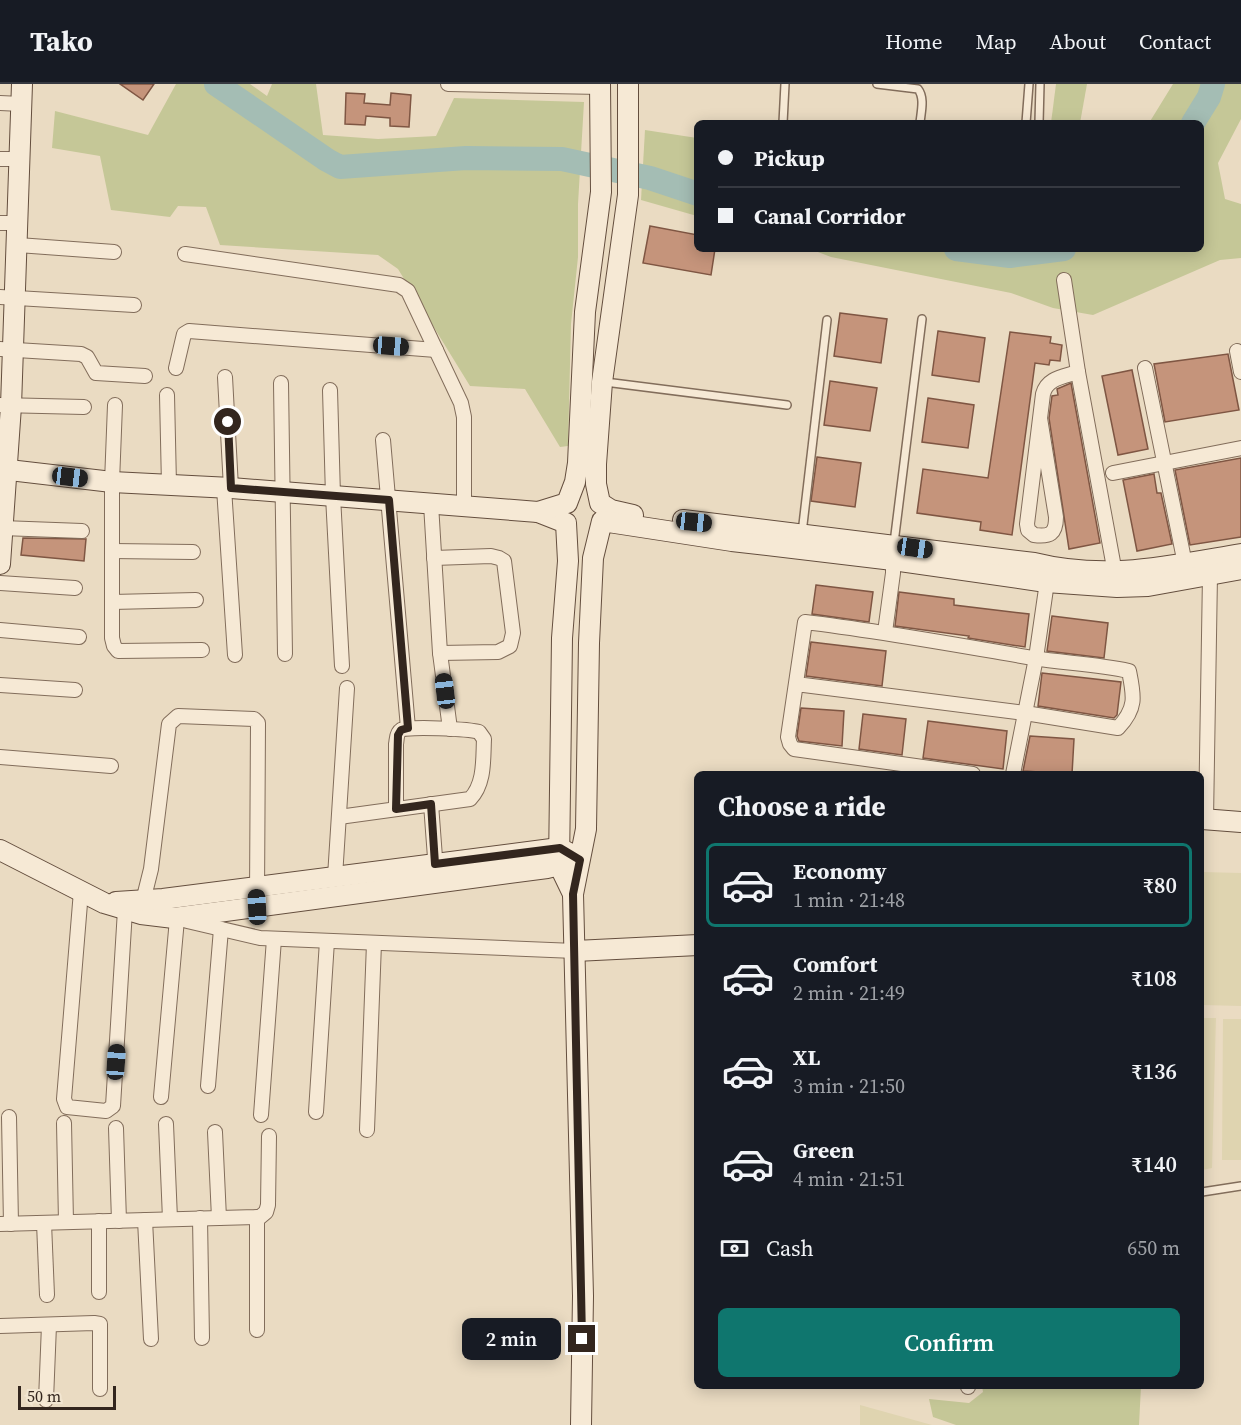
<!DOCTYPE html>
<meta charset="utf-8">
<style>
body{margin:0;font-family:"Source Serif 4",serif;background:#242831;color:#f1f3f6;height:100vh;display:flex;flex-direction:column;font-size:22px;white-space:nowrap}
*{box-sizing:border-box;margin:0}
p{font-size:20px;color:#9ea1a6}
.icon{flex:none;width:33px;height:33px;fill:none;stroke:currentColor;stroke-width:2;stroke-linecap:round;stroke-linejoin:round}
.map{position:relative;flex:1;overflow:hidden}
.sheet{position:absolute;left:694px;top:687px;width:510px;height:618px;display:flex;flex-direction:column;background:#171b24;border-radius:9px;box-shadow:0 3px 15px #0003}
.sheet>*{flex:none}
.banner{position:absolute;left:694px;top:36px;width:510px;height:132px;border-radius:9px;box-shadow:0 3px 15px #0003;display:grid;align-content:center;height:132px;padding:0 24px;background:#171b24}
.scale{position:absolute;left:18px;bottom:15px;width:98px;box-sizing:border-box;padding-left:6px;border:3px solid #33261e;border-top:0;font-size:16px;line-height:21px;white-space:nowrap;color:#33261e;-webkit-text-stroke:4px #f2e6d1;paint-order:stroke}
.end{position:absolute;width:27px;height:27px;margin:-14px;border:8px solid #33261e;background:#fff;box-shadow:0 0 0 3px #fff}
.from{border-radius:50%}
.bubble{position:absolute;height:42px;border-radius:9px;background:#171b24;box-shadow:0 3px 15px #0003;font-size:20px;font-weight:600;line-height:42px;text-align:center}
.car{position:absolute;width:18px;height:36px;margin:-18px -9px;border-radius:8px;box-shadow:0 0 4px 2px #0007;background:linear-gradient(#222 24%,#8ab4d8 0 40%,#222 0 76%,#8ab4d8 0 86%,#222 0)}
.banner b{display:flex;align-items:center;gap:21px;height:57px;font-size:22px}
.banner b+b{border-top:2px solid #363941}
.banner i{width:15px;height:15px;background:#f1f3f6}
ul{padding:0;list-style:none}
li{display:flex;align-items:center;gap:18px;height:84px;margin:0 12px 9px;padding:0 12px;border:3px solid transparent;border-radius:9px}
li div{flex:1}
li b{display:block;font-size:22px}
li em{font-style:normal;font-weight:600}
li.active{border-color:#0f766e}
li>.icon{width:54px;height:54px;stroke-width:1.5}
h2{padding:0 24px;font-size:27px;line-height:72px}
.pay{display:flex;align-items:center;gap:15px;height:66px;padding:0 24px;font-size:22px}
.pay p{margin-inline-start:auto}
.button{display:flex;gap:12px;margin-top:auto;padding:12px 24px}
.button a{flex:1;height:69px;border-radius:9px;background:#0f766e;color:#fff;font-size:24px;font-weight:600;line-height:69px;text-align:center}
header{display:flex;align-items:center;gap:36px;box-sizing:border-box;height:84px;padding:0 30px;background:#171b24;border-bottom:2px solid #363941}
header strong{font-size:28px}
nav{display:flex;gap:33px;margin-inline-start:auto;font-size:21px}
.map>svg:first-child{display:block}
</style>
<header>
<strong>Tako</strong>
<nav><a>Home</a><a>Map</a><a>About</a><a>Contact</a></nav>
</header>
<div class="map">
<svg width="1241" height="1341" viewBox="0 0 1241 1341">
<rect width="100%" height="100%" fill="#eadbc2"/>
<g fill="#dfd4b0">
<path d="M1202,788l39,1v133l-39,-1z"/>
<path d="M1202,934h14l-4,150 -10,2z"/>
<path d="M1223,935h18v141h-19z"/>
<path d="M860,1321l72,20h-72z"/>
</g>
<g fill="#c5c797">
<path d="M176,0h74l17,12 5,-12h44l7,51 55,4 58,-3 18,-38 130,4 -6,102v53l-7,67 -3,122 -8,1 -35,-58 -55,-3 -72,-117 -20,-14 -158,-10 -14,-38 -28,-1 -8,11 -59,-7 -11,-54 -48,-8 3,-37 93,24z"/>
<path d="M1056,0h31l-7,39h-29z"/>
<path d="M1173,0h68v35l-23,44 7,36 16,5v54l-21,2 -127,55 -40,-7 -42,-15 -180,-36 -21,-8h392v-126h-53z"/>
<path d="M645,46l52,8v78l-56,-16z"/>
<path d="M982,1302h159l-2,39h-183l-23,-8 -4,-18 40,4 14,-11z"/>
</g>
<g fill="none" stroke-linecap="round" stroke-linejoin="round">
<g stroke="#a4bdb4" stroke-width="24">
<path d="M216,0l111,76 13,7 126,-9 96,1 88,19 48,16"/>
<path d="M1193,39l16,-26 4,-13"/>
<path d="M956,165l54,7 54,-7"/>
</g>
</g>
<g fill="#c5947b" stroke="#7f5643" stroke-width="1.5">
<path d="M120,0h34l-11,16z"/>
<path d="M346,9l19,1 -1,9 26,2 1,-12 20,2 -2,32 -19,-1v-8l-24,-2 -1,9 -20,-1z"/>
<path d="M650,142l48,9v14h17l-4,26 -68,-12z"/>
<path d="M840,229l47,6 -6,44 -47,-7z"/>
<path d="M938,247l47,7 -6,44 -47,-7z"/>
<path d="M1010,248l41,5 -1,6 12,2 -2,16 -10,-1 -1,5 -14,-2 -23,172 -32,-5 1,-8 -64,-9 6,-44 65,9z"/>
<path d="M1228,270l11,56 -74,12 -11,-58z"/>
<path d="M1132,286l16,79 -30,6 -16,-79z"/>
<path d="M830,297l47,7 -7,43 -46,-6z"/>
<path d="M1071,299l29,160 -31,6 -20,-131 3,-22 6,-1 -1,-6z"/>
<path d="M928,314l46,7 -6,43 -46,-6z"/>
<path d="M817,373l44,6 -6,44 -44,-6z"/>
<path d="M1241,374v79l-51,8 -15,-75z"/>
<path d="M1154,390l3,19h4l11,51 -35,7 -14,-71z"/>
<path d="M23,454l63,1 -2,22 -63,-6z"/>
<path d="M816,501l57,7 -4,30 -57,-8z"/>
<path d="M899,508l55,7v6l75,9 -4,33 -57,-9 1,-2 -74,-10z"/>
<path d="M1052,532l56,7 -4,35 -57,-7z"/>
<path d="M811,558l75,9 -4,35 -76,-10z"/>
<path d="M1042,589l79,9 -4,33 -3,3 -76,-12z"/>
<path d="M801,624l43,3 -2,35 -43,-5 -2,-5z"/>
<path d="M863,630l43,5 -4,36 -43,-6z"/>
<path d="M928,637l79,10 -4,38 -80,-11z"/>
<path d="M1030,652l44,3 -2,35 -49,-3z"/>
</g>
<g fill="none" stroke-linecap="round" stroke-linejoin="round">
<defs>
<g id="lane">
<path d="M877,0l41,5c7,9 3,23 2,34"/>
<path d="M783,39l2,-39"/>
<path d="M1026,39l3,-39"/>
<path d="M1039,39l1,-39"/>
<path d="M605,298l182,23"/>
<path d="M802,449l25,-213"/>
<path d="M894,459l28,-224"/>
<path d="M1202,1108l39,-6"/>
</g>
<g id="street">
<path d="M448,0l153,3"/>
<path d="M0,19l21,1"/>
<path d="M0,75h19"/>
<path d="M0,139h19"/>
<path d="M18,161l96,7"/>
<path d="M185,170l214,31 9,6 53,112 3,14v89"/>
<path d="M1064,196l14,92 37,201"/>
<path d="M0,213l134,8"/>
<path d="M0,265l81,5 6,3 9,16 49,3"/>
<path d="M1237,267l4,21"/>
<path d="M176,284l8,-34 5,-3 247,19"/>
<path d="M1145,284l40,196"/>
<path d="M225,293l6,111"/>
<path d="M281,299l4,271"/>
<path d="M330,306l3,106 9,170"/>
<path d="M167,311l2,90"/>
<path d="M0,321l84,2"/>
<path d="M115,321l-3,77v156l2,8 4,5 84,-1"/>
<path d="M1040,334l16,99c0,17 -6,20 -22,18l-6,-5 -1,-6 16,-130c4,-16 20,-17 35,-22"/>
<path d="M383,356l25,288"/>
<path d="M1113,389l128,-25"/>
<path d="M224,404l11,167"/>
<path d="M431,420l9,149 10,76"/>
<path d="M2,444l80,3"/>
<path d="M112,467l81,1"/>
<path d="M434,474l57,-2 8,2 5,3 9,72 -3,13 -12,6 -58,1"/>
<path d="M0,499l75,5"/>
<path d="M112,518l84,-2"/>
<path d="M0,546l79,7"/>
<path d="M885,548l8,-59v-19"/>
<path d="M796,600l229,29 93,15c19,-20 16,-32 11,-57 -32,-7 -64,-8 -96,-13 -76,-13 -152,-27 -228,-36l-17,115 2,7 4,5 179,25"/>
<path d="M0,601l75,5"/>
<path d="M0,673l111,9"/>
<path d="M1013,690l23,-116 12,-83"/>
<path d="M431,720l5,67"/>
<path d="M339,733l131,-18c15,-15 13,-40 14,-60l-5,-7c-9,-3 -72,-6 -78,-2 -5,3 -4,10 -5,14v65"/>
<path d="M1206,735l4,-244"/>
<path d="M335,793l12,-189"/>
<path d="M81,807l-17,208 3,8 39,4 7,-5 12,-196"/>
<path d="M143,817l8,-32 18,-145 9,-8 76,3 4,4 -1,173"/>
<path d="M183,836l77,18 315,13"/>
<path d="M208,1002l13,-157"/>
<path d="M161,1013l16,-178"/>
<path d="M316,1028l11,-171"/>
<path d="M261,1031l13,-176"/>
<path d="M9,1033l2,107"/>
<path d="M64,1039l2,99"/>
<path d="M166,1040l4,95"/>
<path d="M116,1044l3,93"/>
<path d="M367,1046l7,-187"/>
<path d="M215,1048l4,86"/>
<path d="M257,1133v113"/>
<path d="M200,1134l2,120"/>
<path d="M145,1136l6,119"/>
<path d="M99,1137v71"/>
<path d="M44,1139l3,72"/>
<path d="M0,1140l260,-7 6,-5 2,-7 1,-69"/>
<path d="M0,1242l94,-3 6,1v65"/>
<path d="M968,1302v1"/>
<path d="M46,1316l3,-75"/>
</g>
<g id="secondary">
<path d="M628,0v111l-26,187 -6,82v20l4,19 11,7 22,5"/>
<path d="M0,385l112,13 119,6 307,24 28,11 2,38 -6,77 -3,227 14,29"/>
<path d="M538,428l29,-9 8,-21 3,-19 7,-151 16,-120 -1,-108"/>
<path d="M683,436l351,43c72,18 135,3 207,-9"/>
<path d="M0,480l11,-158 11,-322"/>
<path d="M1202,735l39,3"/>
<path d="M0,766l104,53 37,11 33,4 373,-50 25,-6"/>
<path d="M116,818l47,-3 396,-51 12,6"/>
<path d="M575,867l123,-6"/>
<path d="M581,1341l2,-129 -10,-402 13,-65 3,-186 4,-85 9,-37 130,20 161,19 153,22 71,5 31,-1 93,-17"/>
</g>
</defs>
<use href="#lane" stroke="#826d5b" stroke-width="10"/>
<use href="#street" stroke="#826d5b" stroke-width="16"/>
<use href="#secondary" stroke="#644e3e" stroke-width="22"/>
<use href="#lane" stroke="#f6e9d5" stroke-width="7"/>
<use href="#street" stroke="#f6e9d5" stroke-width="14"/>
<use href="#secondary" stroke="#f6e9d5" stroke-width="20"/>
</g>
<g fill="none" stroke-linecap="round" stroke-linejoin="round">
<path stroke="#33261e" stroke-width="8" d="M228,338l3,66 158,12 19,228 -7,2 -3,5 -2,74 35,-5 4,60 125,-16 20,12 -7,34 9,445"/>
</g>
</svg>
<div class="scale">50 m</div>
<i class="end from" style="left:228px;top:338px"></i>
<i class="end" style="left:582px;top:1255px"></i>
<div class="bubble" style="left:462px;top:1234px;width:99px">2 min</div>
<i class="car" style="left:391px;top:262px;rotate:94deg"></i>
<i class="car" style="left:70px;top:393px;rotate:97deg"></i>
<i class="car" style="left:694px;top:438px;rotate:96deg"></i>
<i class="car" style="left:915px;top:464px;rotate:98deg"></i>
<i class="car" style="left:445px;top:607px;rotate:353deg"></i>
<i class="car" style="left:257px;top:823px;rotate:357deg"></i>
<i class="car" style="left:116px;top:978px;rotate:4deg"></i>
<div class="banner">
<b><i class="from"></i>Pickup</b>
<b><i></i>Canal Corridor</b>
</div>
<section class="sheet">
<h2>Choose a ride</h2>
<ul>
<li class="active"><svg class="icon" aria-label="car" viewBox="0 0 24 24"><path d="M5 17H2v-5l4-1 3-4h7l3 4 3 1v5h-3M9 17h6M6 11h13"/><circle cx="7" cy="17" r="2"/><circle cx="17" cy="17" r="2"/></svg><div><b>Economy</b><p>1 min · 21:48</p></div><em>₹80</em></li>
<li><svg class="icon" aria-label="car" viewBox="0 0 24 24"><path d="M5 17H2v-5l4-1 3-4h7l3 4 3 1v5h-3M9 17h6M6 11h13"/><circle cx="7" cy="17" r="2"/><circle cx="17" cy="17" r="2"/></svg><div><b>Comfort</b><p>2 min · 21:49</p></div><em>₹108</em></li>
<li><svg class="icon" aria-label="car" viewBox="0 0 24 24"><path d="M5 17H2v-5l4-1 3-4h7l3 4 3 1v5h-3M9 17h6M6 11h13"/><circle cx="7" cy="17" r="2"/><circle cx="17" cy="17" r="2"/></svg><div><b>XL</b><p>3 min · 21:50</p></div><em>₹136</em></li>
<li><svg class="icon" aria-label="car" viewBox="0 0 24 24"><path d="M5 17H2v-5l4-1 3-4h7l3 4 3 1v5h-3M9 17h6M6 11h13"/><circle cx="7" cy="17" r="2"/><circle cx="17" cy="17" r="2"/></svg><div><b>Green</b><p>4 min · 21:51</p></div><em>₹140</em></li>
</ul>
<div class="pay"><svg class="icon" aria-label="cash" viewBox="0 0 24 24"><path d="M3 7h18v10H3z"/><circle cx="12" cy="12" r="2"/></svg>Cash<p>650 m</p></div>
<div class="button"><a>Confirm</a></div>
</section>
</div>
